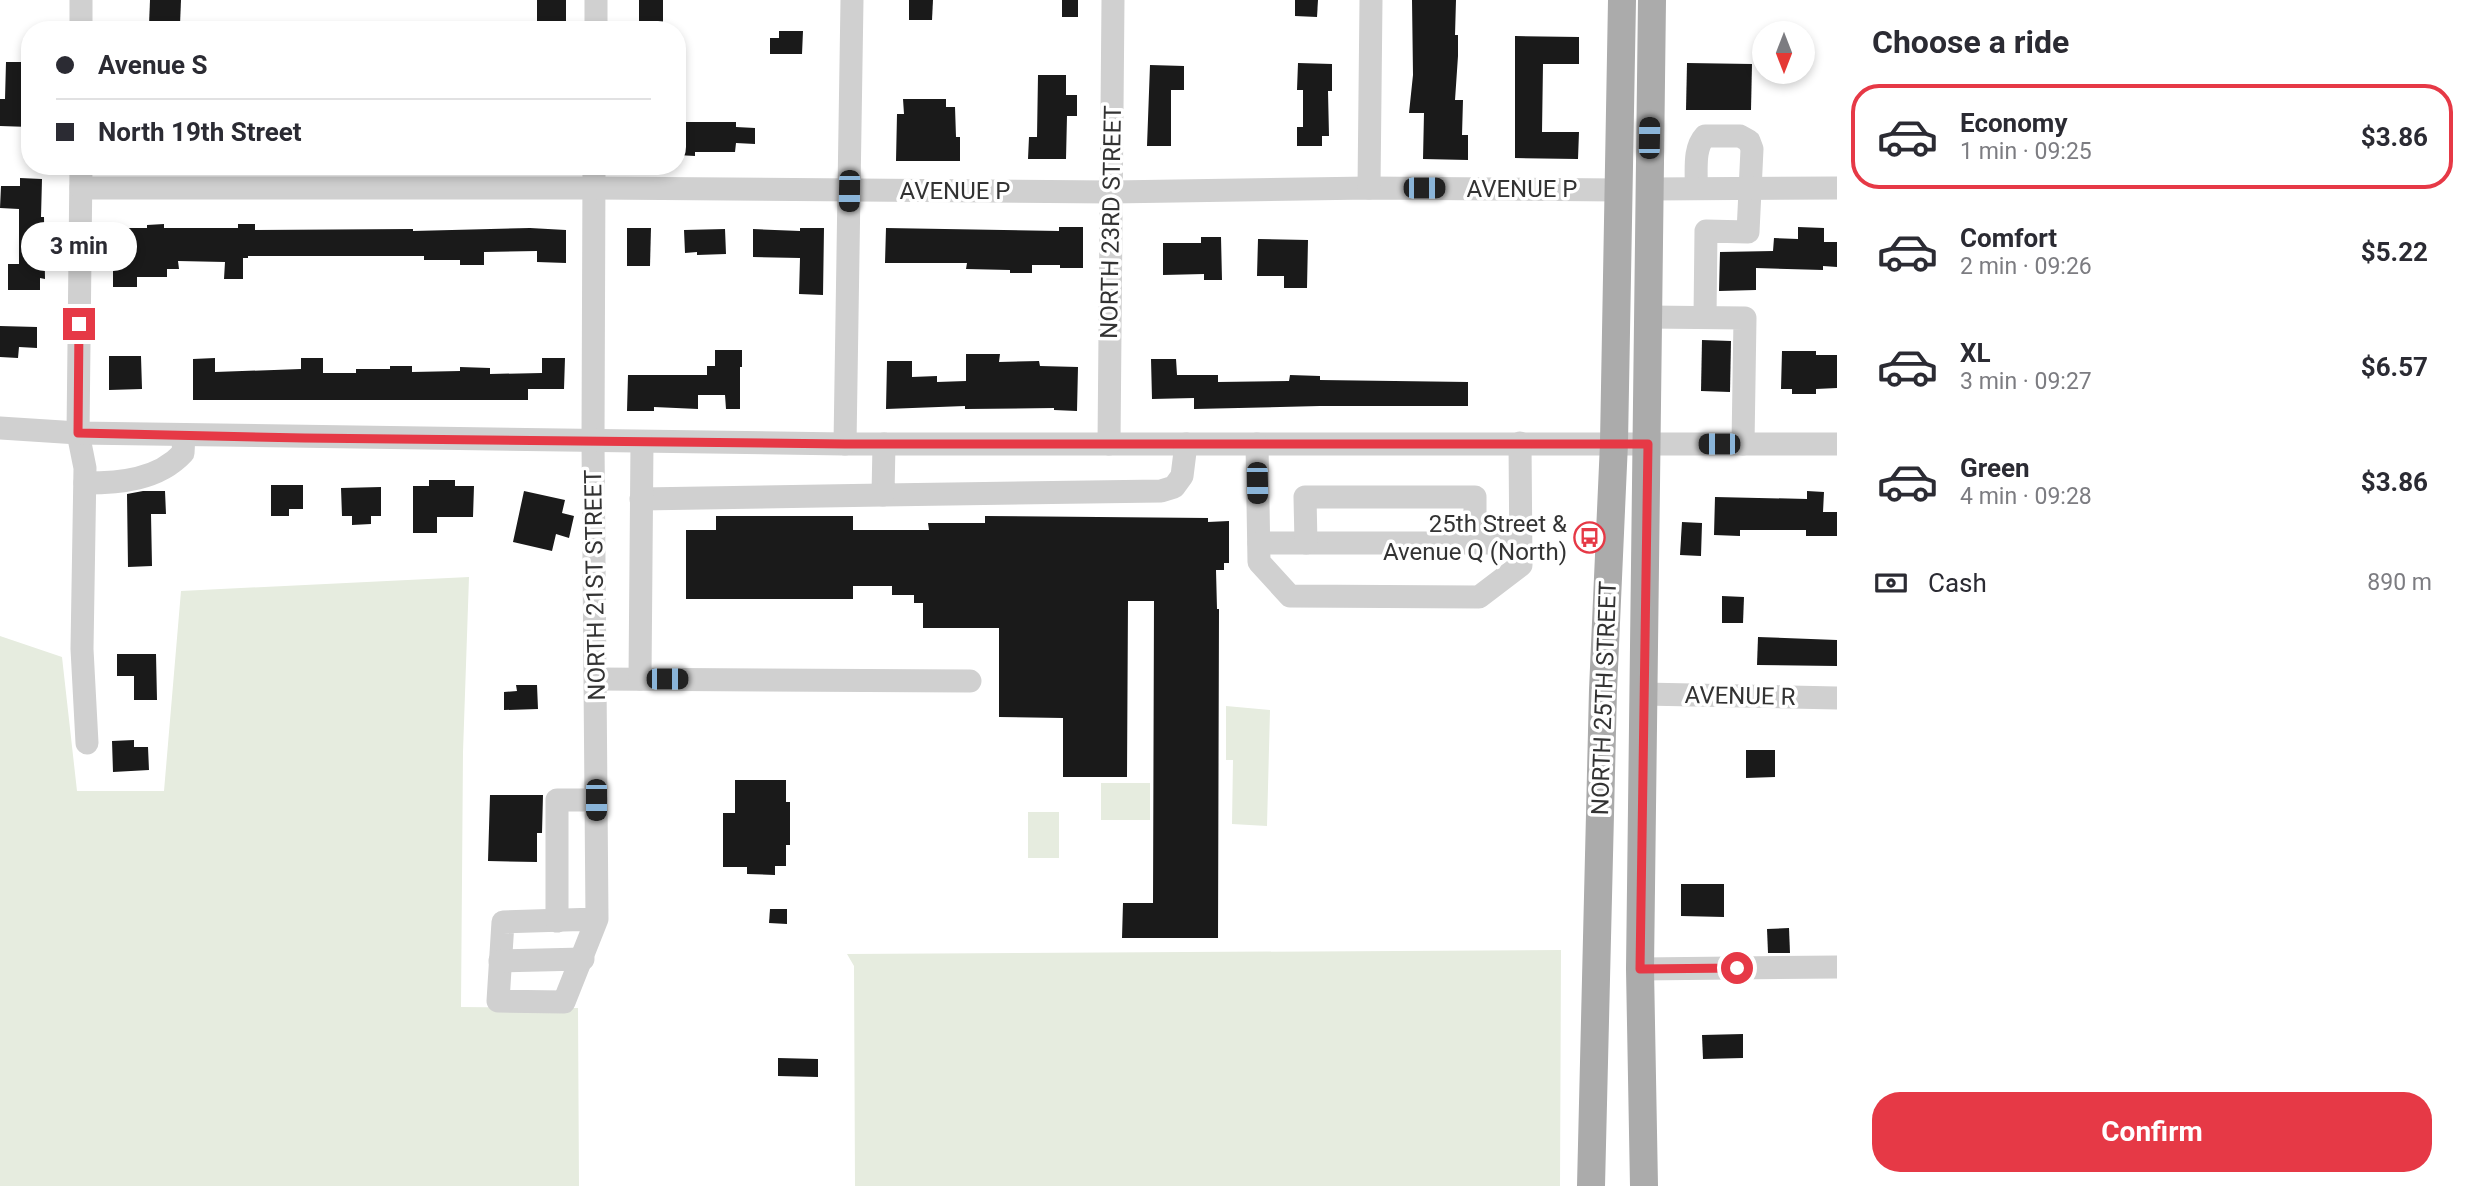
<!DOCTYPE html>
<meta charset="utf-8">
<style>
body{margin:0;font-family:Roboto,sans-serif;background:#f7f7f7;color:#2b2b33;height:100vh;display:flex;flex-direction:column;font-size:26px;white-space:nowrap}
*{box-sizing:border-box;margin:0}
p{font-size:23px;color:#7c7c81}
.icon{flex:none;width:38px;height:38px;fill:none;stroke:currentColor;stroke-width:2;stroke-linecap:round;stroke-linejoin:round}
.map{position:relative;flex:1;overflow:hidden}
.sheet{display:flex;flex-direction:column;background:#fff;width:630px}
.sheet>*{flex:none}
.guide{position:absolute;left:21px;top:21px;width:665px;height:154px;border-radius:28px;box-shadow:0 4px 10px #0003;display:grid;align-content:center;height:154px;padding:0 35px;background:#fff}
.needle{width:46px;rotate:180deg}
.buttons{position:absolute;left:1752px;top:21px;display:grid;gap:14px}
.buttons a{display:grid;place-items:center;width:63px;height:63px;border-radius:50%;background:#fff;box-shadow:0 4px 10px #0003;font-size:35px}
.end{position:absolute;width:32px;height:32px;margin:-16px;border:9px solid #e63946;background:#fff;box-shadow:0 0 0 4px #fff}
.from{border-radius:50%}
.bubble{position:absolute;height:49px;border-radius:24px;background:#fff;box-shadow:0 4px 10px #0003;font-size:23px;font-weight:700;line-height:49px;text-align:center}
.car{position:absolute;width:21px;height:42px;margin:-21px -10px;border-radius:9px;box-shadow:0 0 5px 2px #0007;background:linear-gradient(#222 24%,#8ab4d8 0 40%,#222 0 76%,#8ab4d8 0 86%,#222 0)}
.guide b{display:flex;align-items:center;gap:24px;height:66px;font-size:26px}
.guide b+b{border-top:2px solid #e1e1e2}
.guide i{width:18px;height:18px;background:#2b2b33}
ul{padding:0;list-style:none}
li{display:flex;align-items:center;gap:21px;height:105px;margin:0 14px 10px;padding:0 21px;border:4px solid transparent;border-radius:28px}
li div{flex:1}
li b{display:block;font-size:26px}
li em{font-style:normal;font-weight:700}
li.current{border-color:#e63946}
li>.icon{width:63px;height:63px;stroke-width:1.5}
h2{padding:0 35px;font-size:32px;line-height:84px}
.pay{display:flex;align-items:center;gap:18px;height:77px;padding:0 35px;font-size:26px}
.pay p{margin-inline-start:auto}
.button{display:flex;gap:14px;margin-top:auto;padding:14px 35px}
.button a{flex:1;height:80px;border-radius:28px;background:#e63946;color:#fff;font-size:28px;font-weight:700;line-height:80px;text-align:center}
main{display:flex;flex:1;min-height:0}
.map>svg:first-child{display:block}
</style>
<main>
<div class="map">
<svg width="1837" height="1186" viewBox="0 0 1837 1186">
<rect width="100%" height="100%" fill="#fff"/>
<g fill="#e6ecdf">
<path d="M469,577l-6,175 -2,255 117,1 1,178h-579v-550l62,21 15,134h87l17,-200z"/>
<path d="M1226,706l44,4 -3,116 -35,-2 1,-64h-7z"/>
<rect x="1101" y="783" width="49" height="37"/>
<rect x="1028" y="812" width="31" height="46"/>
<path d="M1561,950l-1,236h-705l-1,-220 -7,-12z"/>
</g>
<g fill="#1a1a1a">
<path d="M150,0h31l-1,25h-31z"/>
<rect x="537" y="0" width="29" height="30"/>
<rect x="639" y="0" width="24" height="30"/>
<path d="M909,0h24l-1,20h-23z"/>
<rect x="1062" y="0" width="16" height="17"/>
<path d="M1295,0h23l-1,17 -22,-1z"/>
<path d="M1412,0h44l-1,35h3v21l-3,44h8l-1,35h6v25l-45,-1 1,-46h-15l4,-38z"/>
<path d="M779,31h24l-1,23h-32v-16h9z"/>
<path d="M1515,36l64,1v27h-36l-1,68h37l-1,27 -63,-1z"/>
<path d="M6,62h24v65l-30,-1v-27h5z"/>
<path d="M1298,63l34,1v27h-4l1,45h-7v10h-25v-19h6v-37h-6z"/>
<path d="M1687,63l65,1 -1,46h-65z"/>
<path d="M1150,65l34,1v24h-13v56h-24z"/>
<path d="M1038,75h28v20h11v21h-10l-1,43h-38l1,-22h8z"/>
<path d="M903,99h43v8h9l1,30h4v24h-64l1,-47h7z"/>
<path d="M677,122h59v5l19,1v16l-19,-1 -1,9h-40v4l-18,-1z"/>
<path d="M20,178l22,1 -1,38h3l1,62 -5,-1v12h-32v-26h11v-55l-19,-1 1,-22h19z"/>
<path d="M164,224v4h74v-4h17v6l158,-1v2l117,-3 36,2v33l-29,-1v-11l-53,1v13h-24v-5h-36v-4h-176v2h-5v21h-19l1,-17 -47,-1 1,8h-12v8h-30v10h-24v-59h34v-3z"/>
<path d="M1059,227h24v41h-23v-3h-28v8h-22v-3l-44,-1 1,-6h-82l1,-35 173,3z"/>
<path d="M1798,227l26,1v14h13v25l-14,-1v4l-67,-2v22l-37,1 1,-39 53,-1 1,-13 24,1z"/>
<path d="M627,228h24l-1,38h-23z"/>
<path d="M800,228h24l-1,67 -24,-1 1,-36 -47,-1v-28l47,2z"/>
<path d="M725,229l1,25 -29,1v-3l-12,1 -1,-23z"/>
<path d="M1201,237h20l1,43h-18v-6l-41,1v-32h38z"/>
<path d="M1258,239l50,1 -1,48h-23v-12h-27z"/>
<path d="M0,326l37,1v21l-18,-1 -1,11 -18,-1z"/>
<path d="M1702,340l29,1 -1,51 -29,-1z"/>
<path d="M715,350h27v17h-2v42h-14l-1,-14h-27v14l-44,-2v4h-27l1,-36h79v-9h8z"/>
<path d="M1782,351h34v4h21v33l-21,1v5h-24v-5h-11z"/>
<path d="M966,354h34l-1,8 40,-1 1,5 38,1 -1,44 -23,-1v-2l-89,1v-3l-79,3 1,-48h25v16l25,-1v6l29,-1z"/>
<path d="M109,356h32l1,33 -33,1z"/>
<path d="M215,358v14l86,-3v-11h22v15h33v-4h34v-3h22v6l48,-1v-4l30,1v6l52,-1v-15h23l-1,31h-36v11h-335v-41z"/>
<path d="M1151,359h25l1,16h41v7l71,-1 1,-6 30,1v4l148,2v24h-148l-126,3v-11l-42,1z"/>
<path d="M429,480h26v6h19l-1,31h-36v16h-24v-47h16z"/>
<path d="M271,485h32v24h-14v7h-18z"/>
<path d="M381,487v29h-10v8l-19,1v-9h-10l-1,-28z"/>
<path d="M143,491h22l1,23h-15l1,52 -24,1 -1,-73z"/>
<path d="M524,491l41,9 -3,13 12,3 -5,22 -13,-4 -4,17 -39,-9z"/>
<path d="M1807,491l17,1 -1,20h14v24h-31v-6h-66v6l-26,-1 1,-38 92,2z"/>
<path d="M716,516h137v14h76l-1,-7h57v-7l223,2v4l21,-1v42h-5v7h-8l1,39h2l-1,329h-96l1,-35h30l1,-302h-26l-1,176h-64v-59l-64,-1v-89h-76v-25h-9v-8h-22v-9h-39v13h-167v-69h30z"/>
<path d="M1682,522l20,1 -1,33 -21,-1z"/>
<path d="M1722,596l22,1 -1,26h-21z"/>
<path d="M1758,637l79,3v26l-80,-1z"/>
<path d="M117,654h39l1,46h-23v-24h-17z"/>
<path d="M516,685h21l1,24 -34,1v-18l13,-1z"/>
<path d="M134,740v7h14l1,23 -36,2 -1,-31z"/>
<path d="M1746,750h29v27l-29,1z"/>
<path d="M735,780h51v22h4v43h-4v21h-11v9l-28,-1v-7h-24v-54h12z"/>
<path d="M490,795h53l-1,38h-5v29l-49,-1z"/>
<path d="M1681,884h43v33l-43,-1z"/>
<path d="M770,909h17v15l-18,-1z"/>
<path d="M1789,928l1,25h-22l-1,-24z"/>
<path d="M1743,1034v24l-40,1 -1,-24z"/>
<path d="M778,1058l40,1v18l-40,-1z"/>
</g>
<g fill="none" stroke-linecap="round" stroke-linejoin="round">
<g stroke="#d0d0d0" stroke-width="23">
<path d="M81,30v-30"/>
<path d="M596,30v-30"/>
<path d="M81,166l-3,267 7,35 -3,181 5,94"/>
<path d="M594,166l-1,275 4,478 -33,83 -66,-1 5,-79 94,-3"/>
<path d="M81,188h513l518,4 257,-4 250,2"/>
<path d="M1369,188l2,-188"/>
<path d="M1696,188c1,-17 -3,-39 9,-52h35l9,5 3,8 -4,83 -42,-1 -1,86"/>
<path d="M1648,189l189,-1"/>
<path d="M1648,317l97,1 -2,126"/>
<path d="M0,428l78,5 767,11h992"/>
<path d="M845,444l7,-444"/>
<path d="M884,444l-1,51 278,-4 13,-4 8,-11 4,-32"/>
<path d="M1109,444l4,-444"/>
<path d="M1257,444l2,118 31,34 189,1 42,-32 -1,-122"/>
<path d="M85,483c35,0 73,-3 98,-30l1,-18"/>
<path d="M641,499l242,-4"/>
<path d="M1259,543h261"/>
<path d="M1306,543l-1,-46h170v46"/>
<path d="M596,679l374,2"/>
<path d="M640,679l2,-237"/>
<path d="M1643,694l194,4"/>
<path d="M557,921v-121h39"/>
<path d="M500,961l83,-2"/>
<path d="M1640,969l197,-2"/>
</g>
<g stroke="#ababab" stroke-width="28">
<path d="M1591,1186l12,-496 11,-247 8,-443"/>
<path d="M1644,1186l-4,-217 12,-969"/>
</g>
</g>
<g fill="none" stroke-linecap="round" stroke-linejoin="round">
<path stroke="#e63946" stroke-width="9" d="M79,324l-1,109 226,5 541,6h803l-8,525 97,-1"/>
</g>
<defs>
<symbol id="bus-ring" viewBox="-11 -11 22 22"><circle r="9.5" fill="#fff" stroke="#e63946" stroke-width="1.5"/><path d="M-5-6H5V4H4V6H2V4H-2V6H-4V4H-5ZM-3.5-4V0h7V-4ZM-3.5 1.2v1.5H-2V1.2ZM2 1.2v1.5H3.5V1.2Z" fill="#e63946"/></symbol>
</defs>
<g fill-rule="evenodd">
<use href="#bus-ring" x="1572" y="520" width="35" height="35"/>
</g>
<g text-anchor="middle" stroke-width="7" stroke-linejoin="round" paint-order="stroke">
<g font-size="24" fill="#333" stroke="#fff">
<text x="1522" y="197">AVENUE P</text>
<text x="955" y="199">AVENUE P</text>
<text transform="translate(1111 222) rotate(-89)" y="8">NORTH 23RD STREET</text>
<text transform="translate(595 585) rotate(-91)" y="8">NORTH 21ST STREET</text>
<text transform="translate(1740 696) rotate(1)" y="8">AVENUE R</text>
<text transform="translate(1604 698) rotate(-88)" y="8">NORTH 25TH STREET</text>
</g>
<g font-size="24" fill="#333" stroke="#fff" text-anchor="end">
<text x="1567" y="532">25th Street &amp;<tspan x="1567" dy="28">Avenue Q (North)</tspan></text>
</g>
</g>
</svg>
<div class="buttons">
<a><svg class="needle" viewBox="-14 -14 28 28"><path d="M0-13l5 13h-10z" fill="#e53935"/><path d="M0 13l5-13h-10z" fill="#7c7c81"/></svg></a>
</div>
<i class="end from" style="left:1737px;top:968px"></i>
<i class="end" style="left:79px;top:324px"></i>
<div class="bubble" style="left:21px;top:222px;width:116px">3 min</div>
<i class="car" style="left:1649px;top:138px;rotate:1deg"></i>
<i class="car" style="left:1424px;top:188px;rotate:90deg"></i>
<i class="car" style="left:849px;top:191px;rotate:181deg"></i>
<i class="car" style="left:1719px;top:444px;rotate:270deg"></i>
<i class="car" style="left:1257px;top:483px;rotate:179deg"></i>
<i class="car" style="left:667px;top:679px;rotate:90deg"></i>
<i class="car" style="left:596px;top:800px;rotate:180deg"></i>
<div class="guide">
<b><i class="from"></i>Avenue S</b>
<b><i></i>North 19th Street</b>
</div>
</div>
<section class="sheet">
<h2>Choose a ride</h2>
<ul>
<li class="current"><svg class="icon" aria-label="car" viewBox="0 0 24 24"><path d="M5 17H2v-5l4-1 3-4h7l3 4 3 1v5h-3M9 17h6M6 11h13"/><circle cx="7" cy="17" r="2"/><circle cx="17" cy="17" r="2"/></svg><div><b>Economy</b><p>1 min · 09:25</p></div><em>$3.86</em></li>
<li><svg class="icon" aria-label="car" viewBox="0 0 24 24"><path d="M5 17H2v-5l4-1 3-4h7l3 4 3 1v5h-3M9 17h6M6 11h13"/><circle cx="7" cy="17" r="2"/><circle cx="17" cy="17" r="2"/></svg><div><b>Comfort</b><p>2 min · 09:26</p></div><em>$5.22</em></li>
<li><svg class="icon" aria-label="car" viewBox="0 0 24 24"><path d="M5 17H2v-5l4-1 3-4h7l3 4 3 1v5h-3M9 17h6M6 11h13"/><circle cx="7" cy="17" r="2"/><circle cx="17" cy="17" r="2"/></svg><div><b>XL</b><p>3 min · 09:27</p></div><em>$6.57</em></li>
<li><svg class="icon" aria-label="car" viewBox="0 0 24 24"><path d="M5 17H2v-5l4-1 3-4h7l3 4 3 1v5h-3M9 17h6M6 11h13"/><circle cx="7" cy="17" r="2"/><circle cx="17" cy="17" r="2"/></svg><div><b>Green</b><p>4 min · 09:28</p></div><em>$3.86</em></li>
</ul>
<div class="pay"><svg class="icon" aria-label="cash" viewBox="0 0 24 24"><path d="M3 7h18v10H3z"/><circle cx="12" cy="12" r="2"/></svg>Cash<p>890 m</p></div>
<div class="button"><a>Confirm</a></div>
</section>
</main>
